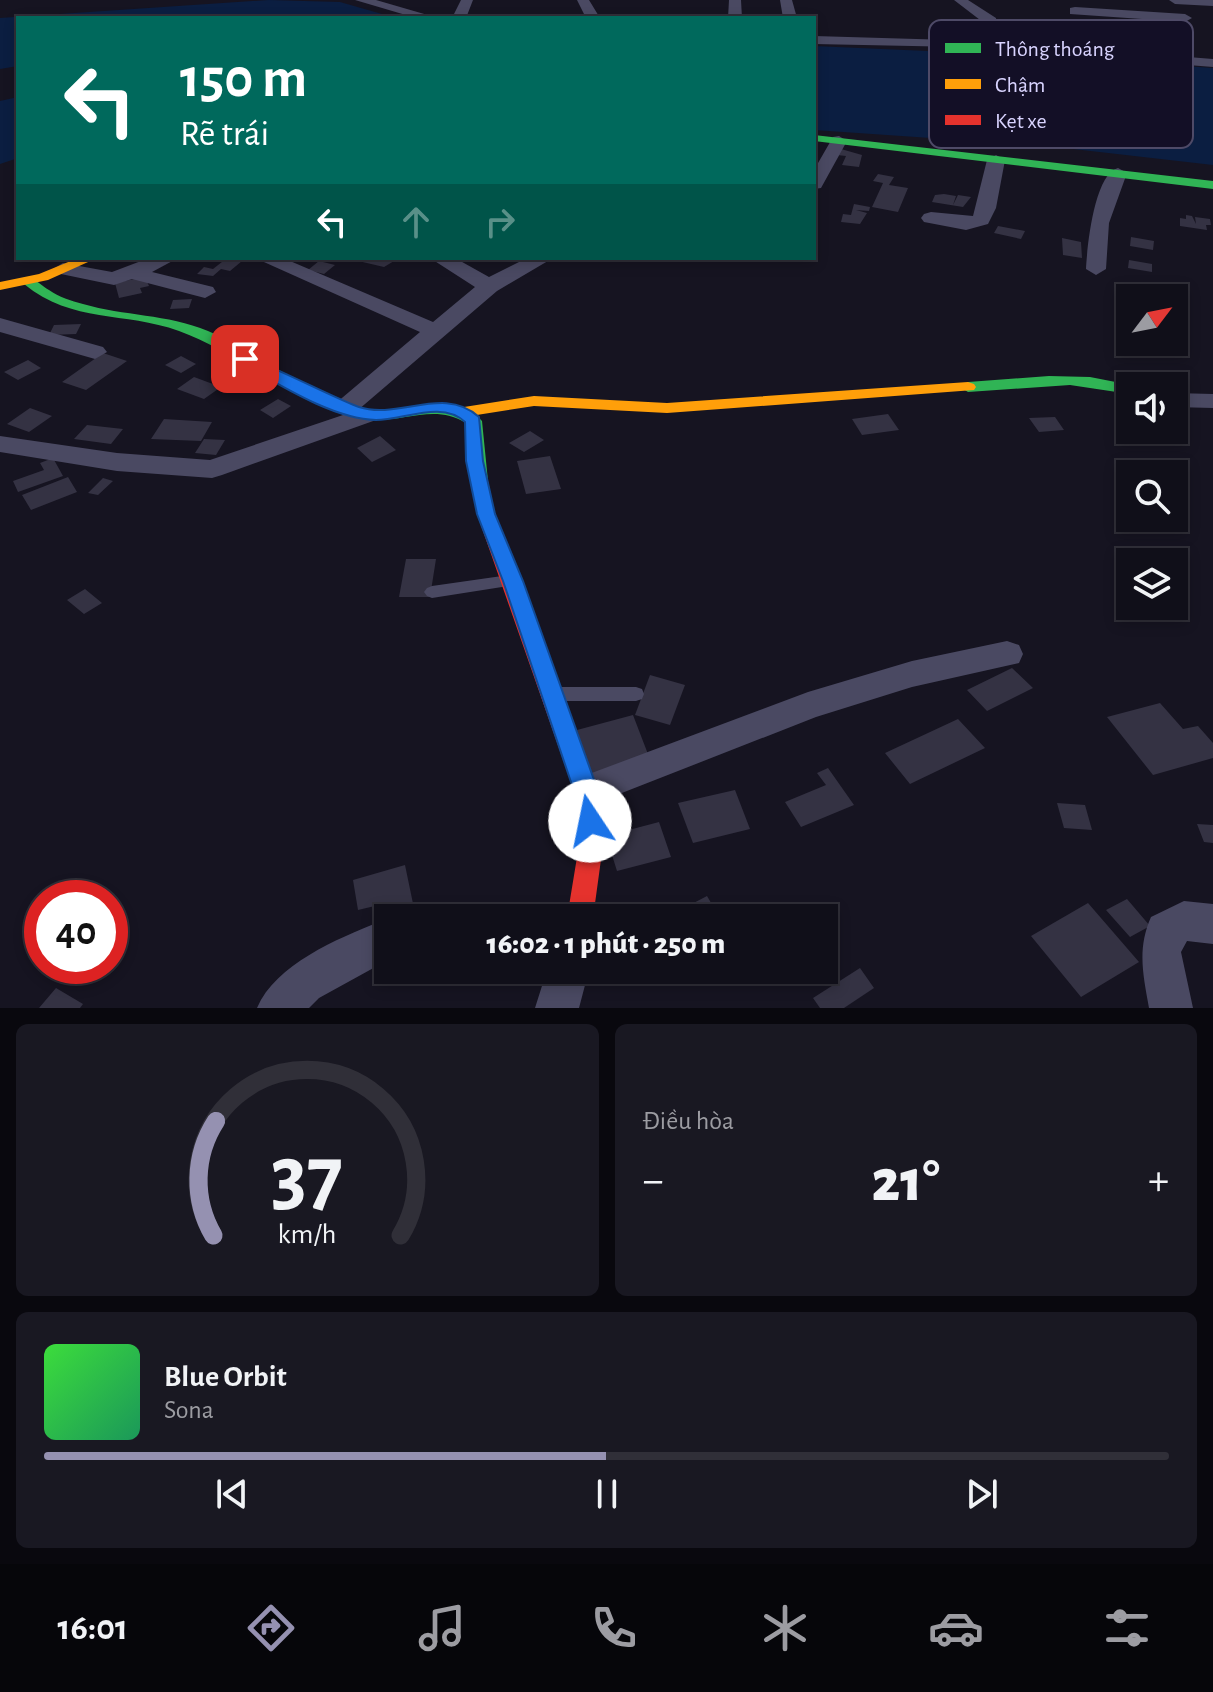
<!DOCTYPE html>
<html lang="vi">
<head>
<meta charset="utf-8">
<style>
  :root { --surface:#100f19; --page:#191822; --text:#f1f3f6; --muted:#9c9ca2; --line:#302f38; --accent:#9591b1 }
  body { margin:0; font-family:"Alegreya Sans",sans-serif; background:var(--page); color:var(--text); height:100vh; display:flex; flex-direction:column; font-size:30px; white-space:nowrap }
  * { box-sizing:border-box; margin:0 }
  p { font-size:26px; color:var(--muted) }
  .icon { flex:none; width:44px; height:44px; fill:none; stroke:currentColor; stroke-width:2; stroke-linecap:round; stroke-linejoin:round }
  .map { position:relative; height:1008px; overflow:hidden }
  .panel { display:flex; flex-direction:column; gap:16px; padding:16px; background:#09080e; flex:1 }
  .panel>* { flex:none }
  .guide { position:absolute; left:16px; top:16px; width:800px; height:244px; border-radius:0px; box-shadow:0 4px 12px #0003,0 0 0 2px var(--line); background:#00695c; color:#fff; overflow:hidden }
  .needle { width:52px; rotate:58deg }
  .tools { position:absolute; left:1116px; top:284px; display:grid; gap:16px }
  .tools a { display:grid; place-items:center; width:72px; height:72px; border-radius:0px; background:var(--surface); box-shadow:0 4px 12px #0003,0 0 0 2px var(--line); font-size:40px }
  .speed { position:absolute; left:24px; top:880px; display:flex; gap:16px; font-size:40px; font-weight:700; text-align:center }
  .speed>* { display:grid; place-content:center; width:104px; height:104px; border-radius:50%; background:var(--surface); box-shadow:0 4px 12px #0003,0 0 0 2px var(--line); line-height:1 }
  .speed .limit { border:12px solid #d22; background:#fff; color:#111 }
  .pin { position:absolute; display:grid; place-items:center; width:68px; height:68px; color:#fff; margin:-34px; border-radius:16px; box-shadow:0 4px 12px #0006 }
  .me { position:absolute; width:88px; margin:-44px; rotate:349deg; stroke-linejoin:round; filter:drop-shadow(0 0 6px #0008) }
  .turn { display:flex; align-items:center; gap:28px; height:168px; padding:0 32px; font-size:36px }
  .turn .icon { width:104px; height:104px; stroke-width:2.5 }
  .turn b { display:block; font-size:56px; line-height:68px }
  .lanes { display:flex; align-items:center; height:76px; padding:0 32px; background:#0003; justify-content:center; gap:40px; direction:ltr }
  .lanes .off { opacity:.35 }
  .big { font-size:60px; font-weight:800; line-height:1.1 }
  .panel .tile { flex:1; display:flex; flex-direction:column; justify-content:center; gap:12px; min-width:0; padding:0 28px; border-radius:12px; background:var(--page) }
  .panel .dial { align-items:center; gap:0 }
  .dial svg { height:208px; overflow:visible; fill:none; stroke:var(--line); stroke-width:7; stroke-linecap:round; text-anchor:middle }
  .dial text { fill:var(--text); stroke:none }
  .song { display:flex; align-items:center; gap:24px }
  .cover { width:96px; height:96px; border-radius:12px; background:linear-gradient(135deg,hsl(120 70% 55%),hsl(150 70% 35%)) }
  .played { height:8px; border-radius:4px; background:linear-gradient(90deg,var(--accent) 50%,var(--line) 50%) }
  .keys { display:flex; justify-content:space-around; direction:ltr }
  .heat { display:flex; justify-content:space-between; align-items:center; font-size:44px; direction:ltr }
  .panel .tiles { flex:1; display:grid; gap:16px; grid-template-columns:1fr 1fr }
  .tile:last-child { grid-column:span 2 }
  .trip { position:absolute; left:374px; top:904px; width:464px; height:80px; border-radius:0px; background:var(--surface); box-shadow:0 4px 12px #0003,0 0 0 2px var(--line); font-weight:800; line-height:80px; text-align:center }
  .tabs { display:flex; height:128px; justify-content:space-around; align-items:center; background:#06060a; color:var(--muted) }
  .tabs .icon { width:56px; height:56px }
  .tabs .selected { color:var(--accent) }
  .tabs b { font-size:36px; color:var(--text) }
  .map>svg:first-child { display:block }
</style>
</head>
<body>
<div class="map">
<svg width="1213" height="1008" viewBox="0 0 1213 1008">
  <rect width="100%" height="100%" fill="#161421"/>
  <!-- water -->
  <path fill="#0b1e41" d="M269 0 340 2 396 18H18V66L0 69V18Z
    M814 46 1042 56 1213 68V165L1047 146 814 130Z
    M18 97V158L0 164V101Z"/>
  <!-- building -->
  <path fill="#343243" d="M841 149 862 155 859 167 842 165 846 156 837 155Z
    M878 174 894 177 889 185 908 188 898 212 872 207 883 183 873 181Z
    M944 194 956 196 953 205 958 195 971 197 963 207 932 202 935 195Z
    M854 204 870 207 869 211 856 210 867 213 860 224 841 222 843 214 851 215Z
    M1186 215 1192 216 1196 224 1195 217 1210 219 1211 225H1206L1207 230 1180 226V218L1186 219Z
    M998 226 1025 231 1021 239 994 233Z
    M1131 237 1154 241 1153 250 1130 246Z
    M1062 238 1081 242 1082 258 1063 255Z
    M227 258 242 261 230 271 221 269 213 276 197 274 204 267 213 269Z
    M357 258H399L384 267 354 260Z
    M1129 260 1152 264V272L1128 268Z
    M319 261 335 265 324 274 308 270Z
    M139 278 146 279 149 286 140 288 142 293 119 298 115 283Z
    M192 299 189 308 170 309 173 300Z
    M81 324 76 334 49 335 54 325Z
    M103 353 127 361 86 390 62 382Z
    M181 356 196 364 181 373 165 365Z
    M28 360 41 368 18 380 4 372Z
    M194 377 221 387 204 399 177 389Z
    M278 399 291 406 273 418 260 410Z
    M30 408 52 416 29 432 7 424Z
    M888 414 899 430 862 435 852 419Z
    M1055 417 1064 430 1039 432 1029 418Z
    M164 419 212 422 201 441 151 439Z
    M87 425 123 429 111 444 74 439Z
    M530 431 544 440 524 452 509 443Z
    M380 436 396 450 372 462 357 448Z
    M204 439 225 440 216 455 195 453Z
    M550 456 561 489 526 494 517 461Z
    M53 458 63 476 18 492 13 481 44 470 40 463Z
    M68 477 77 492 31 510 22 495Z
    M103 478 113 481 98 495 88 493Z
    M406 559H436L430 597H399Z
    M85 589 102 603 84 614 67 600Z
    M1012 668 1033 688 987 711 967 690Z
    M650 675 685 685 670 725 635 715Z
    M1160 703 1183 729 1198 726 1213 743V758L1153 775 1107 717Z
    M633 715 651 762 593 778 577 730Z
    M958 719 985 748 910 784 885 753Z
    M828 768 854 805 801 827 785 802 826 785 817 773Z
    M735 790 750 829 693 843 678 803Z
    M1057 803 1085 805 1092 830 1064 828Z
    M659 822 671 857 617 871 606 836Z
    M1197 824 1213 825V843L1204 842Z
    M405 865 416 918H388L386 946 379 905 358 910 353 880Z
    M707 896 720 918H665Z
    M1127 899 1150 926 1130 937 1106 910Z
    M1088 903 1139 962 1081 997 1031 936Z
    M860 968 874 988 844 1008H820L813 998Z
    M56 988 83 1004 80 1008H39Z"/>
  <g fill="none" stroke-linecap="round" stroke-linejoin="round">
    <!-- lane -->
    <path fill="#4a4962" fill-rule="evenodd" d="M509 575 514 577 517 581 514 585 432 598 427 596 424 592 427 588 432 586Z
      M554 687H636L642 689 644 694 642 699 636 701H554L548 699 546 694 548 689Z"/>
    <!-- street -->
    <path fill="#4a4962" fill-rule="evenodd" d="M355 0H376L438 18H416Z
      M461 0H473L466 18H452Z
      M577 0H589L600 18H586Z
      M729 0H741L742 18H728Z
      M780 0H792L797 18H783Z
      M954 0H968L996 18 999 42 1213 59V67L961 47 814 44V36L985 41 984 23Z
      M1169 0H1213V6L1175 4Z
      M1075 7 1185 14 1192 18 1185 22 1070 14V8Z
      M1085 29 1173 36 1180 40 1173 44 1080 36 1078 33Z
      M839 136 847 141 821 188 814 189V170L833 137Z
      M996 155 1005 160 996 208 988 224 966 230 924 222 921 218 924 214 931 212 973 216 987 160Z
      M1118 168 1127 173 1109 223 1106 269 1096 275 1086 269C1087 248 1094 174 1118 168Z
      M149 258H178L152 272 213 287 216 292 205 298 132 279 114 285 56 273 53 269 63 263 112 272Z
      M255 258H283L433 322 475 287 430 258H455L489 277 527 258H553L497 291 358 410H376L380 415 376 420 222 475 212 478 117 471 0 452V436L117 453 210 460 343 415 332 408 336 403 420 332Z
      M0 318 103 347 107 352 95 359 0 332Z
      M1174 393 1213 394V408L1174 407Z
      M1007 641 1019 645 1023 654 1019 663 912 687 816 717 586 807 573 802 568 791 573 780 808 692 912 661Z
      M1184 901 1213 904V944L1187 941 1181 952 1193 1008H1149C1143 974 1137 949 1151 917Z
      M379 922 388 925V960L319 998 309 1008H257C276 964 337 939 379 922Z
      M547 970H589L579 1008H535Z"/>
    <!-- fast -->
    <path fill="#30b455" fill-rule="evenodd" d="M814 135 1213 181V189L814 141Z
      M29 277C37 280 42 286 49 290 59 297 71 301 83 304 124 316 167 314 208 331 260 353 304 393 360 408 399 419 450 384 482 421L488 481 479 487 470 481 466 423C432 401 396 427 360 418 293 403 242 354 179 331 124 311 73 324 24 284L22 281Z
      M1049 376 1090 377 1136 386H1130V394L1070 385 968 392 960 387 968 382Z"/>
    <!-- slow -->
    <path fill="#ff9f0a" fill-rule="evenodd" d="M78 258H97L48 280 0 290V282L39 274Z
      M968 382 974 384 976 387 974 390 667 413 534 406 464 417 456 412 464 407 534 396 667 403Z"/>
    <!-- jam -->
    <path fill="#e5322d" fill-rule="evenodd" d="M479 475 488 481 495 514 598 791 603 845 593 918H567L579 845 574 791 477 514 470 481Z"/>
  </g>
  <!-- route -->
  <path fill="#1a73e8" stroke="#114b97" stroke-width="2" d="M239 356C250 354 337 400 359 407 399 420 444 385 479 417L483 461 495 514 523 581 598 791 603 821 599 829 590 832 582 829 574 791 503 581 477 514 466 461 465 422C442 400 404 420 376 420 332 419 277 383 239 362Z"/>
  <!-- legend -->
  <rect x="929" y="20" width="264" height="128" rx="12" fill="#130f26" stroke="#4e4a67" stroke-width="2"/>
  <rect x="945" y="43" width="36" height="10" fill="#30b455"/>
  <rect x="945" y="79" width="36" height="10" fill="#ff9f0a"/>
  <rect x="945" y="115" width="36" height="10" fill="#e5322d"/>
  <g font-size="22" fill="#d9d4ff">
    <text x="995" y="56">Thông thoáng</text>
    <text x="995" y="92">Chậm</text>
    <text x="995" y="128">Kẹt xe</text>
  </g>
</svg>
<div class="tools">
<a><svg class="needle" viewBox="-14 -14 28 28"><path d="M0-13l5 13h-10z" fill="#e53935"/><path d="M0 13l5-13h-10z" fill="#9c9ca2"/></svg></a>
<a><svg class="icon" aria-label="sound" viewBox="0 0 24 24"><path d="M4 9h4l5-4v14l-5-4H4zM17 9q2 3 0 6"/></svg></a>
<a><svg class="icon" aria-label="search" viewBox="0 0 24 24"><circle cx="10" cy="10" r="6"/><path d="M15 15l6 6"/></svg></a>
<a><svg class="icon" aria-label="layers" viewBox="0 0 24 24"><path d="M12 4l9 5-9 5-9-5zM3 14l9 5 9-5"/></svg></a>
</div>
<div class="speed"><div class="limit">40</div></div>
<div class="pin" style="left:245px;top:359px;background:#d93025"><svg class="icon" aria-label="arrive" viewBox="0 0 24 24"><path d="M6 21V4h12l-3 4 3 4H6"/></svg></div>
<svg class="me" style="left:590px;top:821px" viewBox="-20 -20 40 40"><circle r="19" fill="#fff"/><path d="M0-13L10 11 0 6-10 11z" fill="#1a73e8"/></svg>
<div class="trip">16:02 · 1 phút · 250 m</div>
<div class="guide">
<div class="turn"><svg class="icon" aria-label="left" viewBox="0 0 24 24"><path d="M17 20v-9H6M10 6l-5 5 5 5"/></svg><div><b>150 m</b>Rẽ trái</div></div>
<div class="lanes"><svg class="icon" aria-label="left" viewBox="0 0 24 24"><path d="M17 20v-9H6M10 6l-5 5 5 5"/></svg><svg class="icon off" aria-label="ahead" viewBox="0 0 24 24"><path d="M12 20V5M6 11l6-6 6 6"/></svg><svg class="icon off" aria-label="right" viewBox="0 0 24 24"><path d="M7 20v-9h11M14 6l5 5-5 5"/></svg></div>
</div>
</div>
<section class="panel">
<div class="tiles">
<div class="tile dial"><svg viewBox="0 0 100 80">
<path d="M14 69A42 42 0 1 1 86 69"/>
<path d="M14 69A42 42 0 0 1 15 25" stroke="#9591b1"/>
<text x="50" y="56" font-size="32" font-weight="700">37</text>
<text x="50" y="72" font-size="11">km/h</text>
</svg></div>
<div class="tile"><p>Điều hòa</p>
<div class="heat"><a>−</a><b class="big">21°</b><a>+</a></div>
</div>
<div class="tile">
<div class="song"><i class="cover"></i><div><b>Blue Orbit</b><p>Sona</p></div></div>
<div class="played"></div>
<div class="keys"><svg class="icon" aria-label="previous" viewBox="0 0 24 24"><path d="M18 5L8 12l10 7zM5 5v14"/></svg><svg class="icon" aria-label="pause" viewBox="0 0 24 24"><path d="M8 5v14M16 5v14"/></svg><svg class="icon" aria-label="next" viewBox="0 0 24 24"><path d="M6 5l10 7-10 7zM19 5v14"/></svg></div>
</div>
</div>
</section>
<nav class="tabs">
<b>16:01</b>
<svg class="icon selected" aria-label="directions" viewBox="0 0 24 24"><path d="M12 3l9 9-9 9-9-9zM9 14v-3h6M13 9l2 2-2 2"/></svg>
<svg class="icon" aria-label="music" viewBox="0 0 24 24"><path d="M9 18V5l10-2v13"/><circle cx="6" cy="18" r="3"/><circle cx="16" cy="16" r="3"/></svg>
<svg class="icon" aria-label="phone" viewBox="0 0 24 24"><path d="M5 4h4l2 5-3 2q2 4 5 5l2-3 5 2v4C11 20 4 13 5 4z"/></svg>
<svg class="icon" aria-label="climate" viewBox="0 0 24 24"><path d="M12 3v18M4 7l16 10M4 17L20 7"/></svg>
<svg class="icon" aria-label="car" viewBox="0 0 24 24"><path d="M5 17H2v-5l4-1 3-4h7l3 4 3 1v5h-3M9 17h6M6 11h13"/><circle cx="7" cy="17" r="2"/><circle cx="17" cy="17" r="2"/></svg>
<svg class="icon" aria-label="filters" viewBox="0 0 24 24"><path d="M4 7h16M4 17h16"/><circle cx="9" cy="7" r="2"/><circle cx="15" cy="17" r="2"/></svg>
</nav>
</body>
</html>
